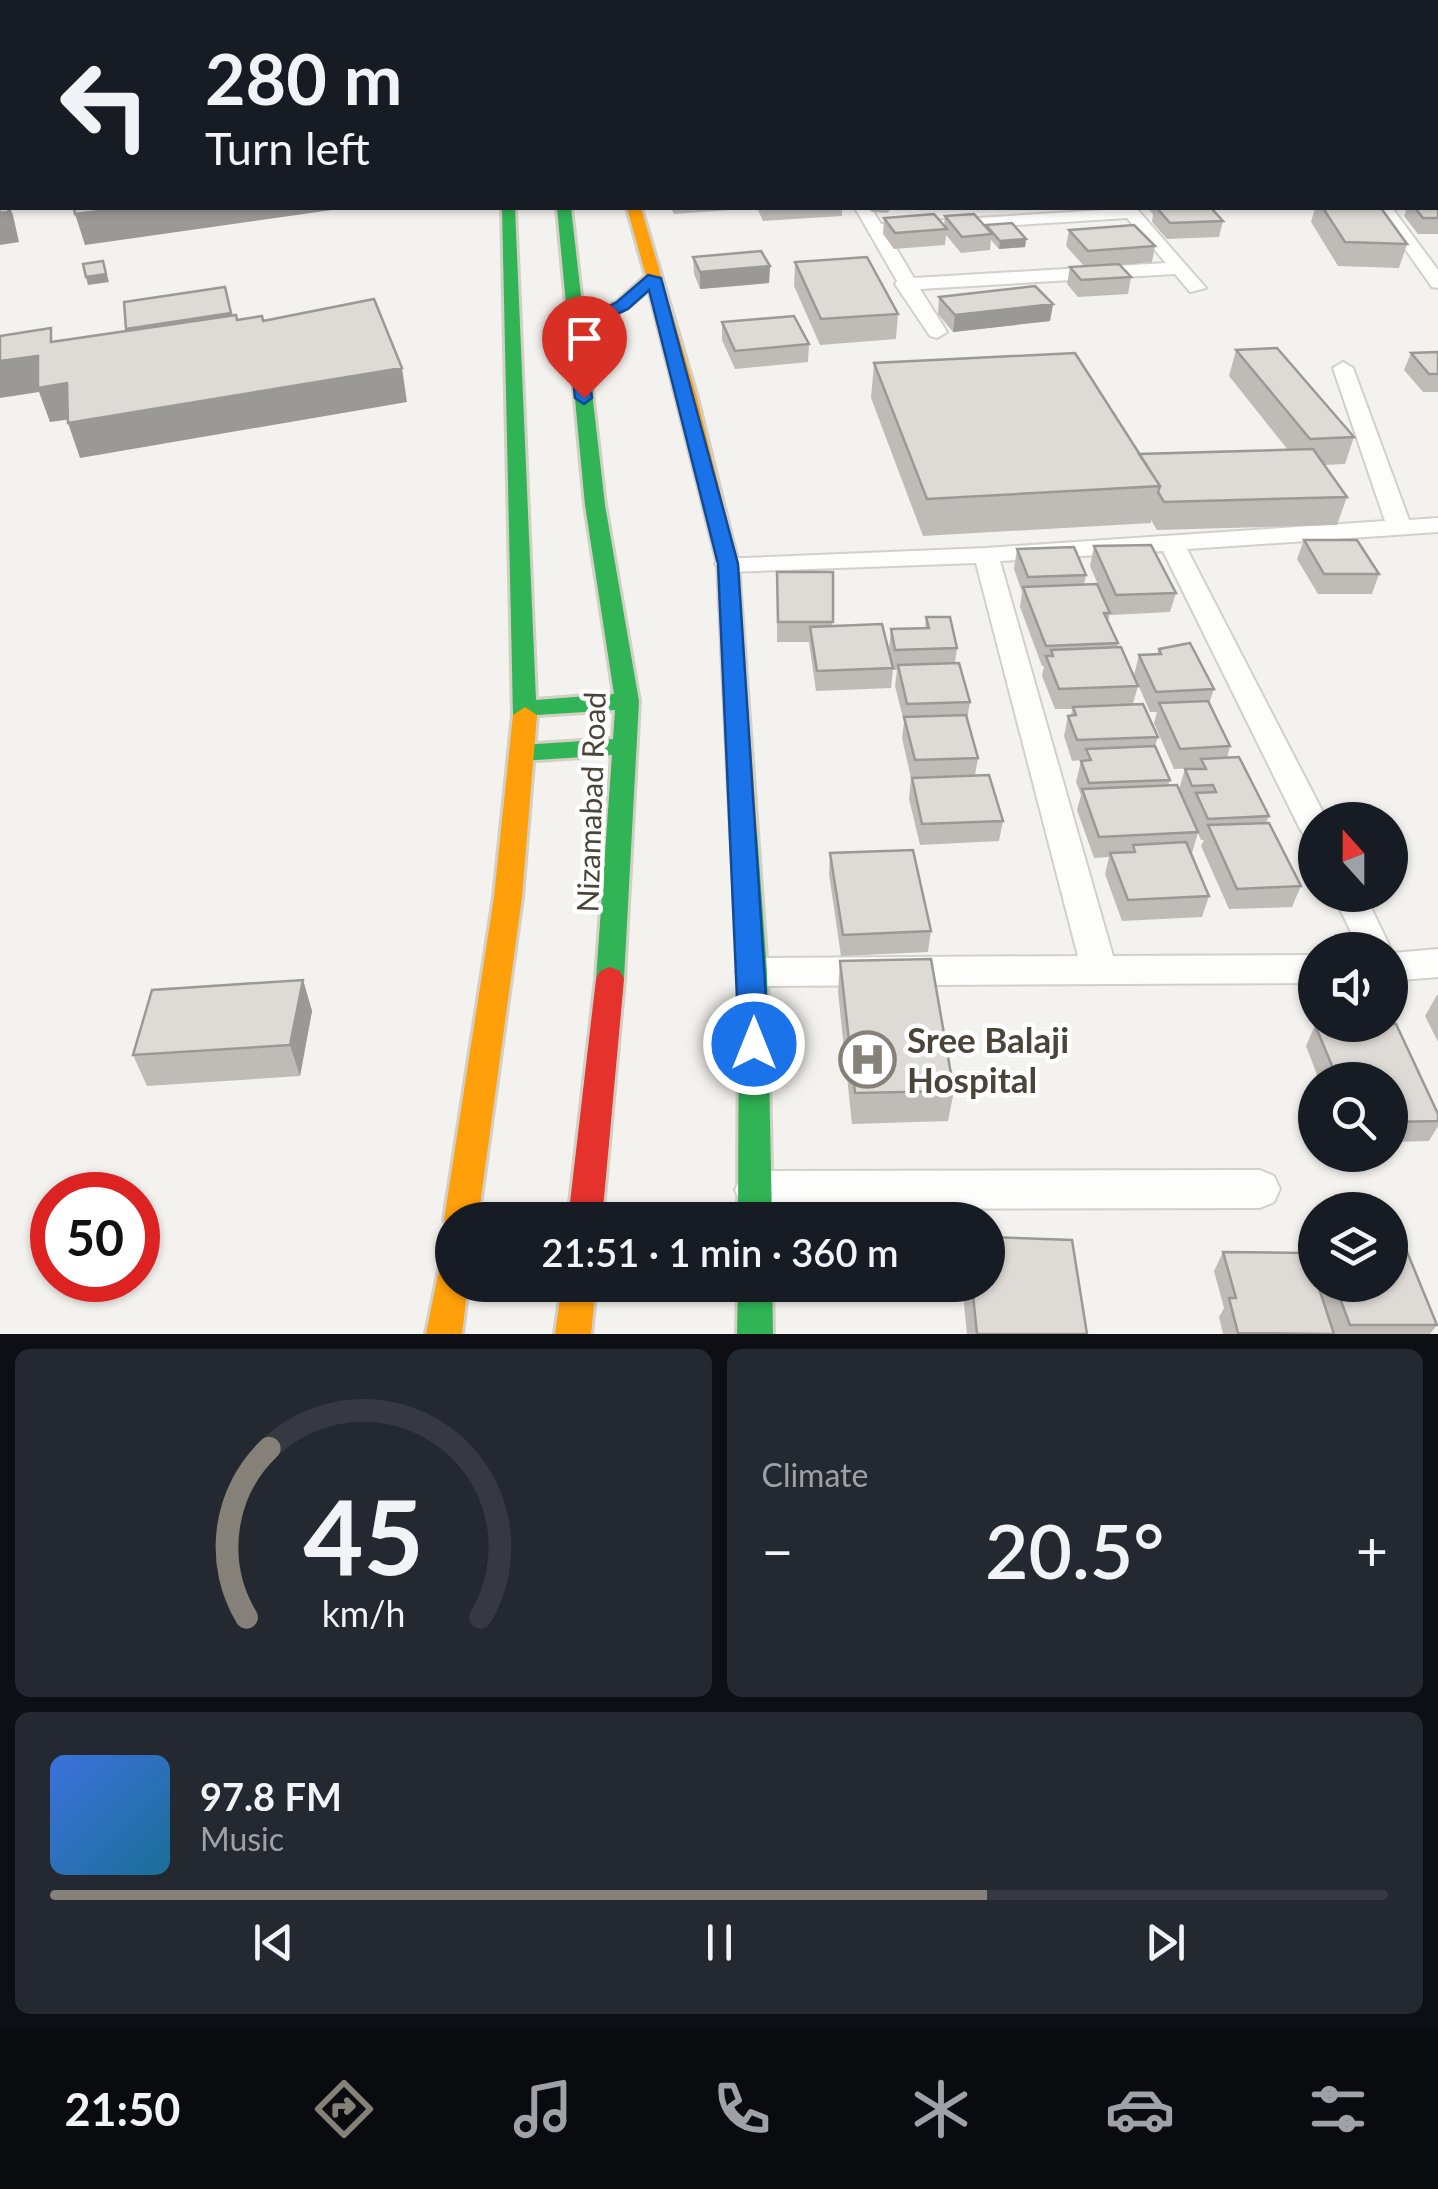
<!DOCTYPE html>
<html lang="en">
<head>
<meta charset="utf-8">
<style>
  :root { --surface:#171b24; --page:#242831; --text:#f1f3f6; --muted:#9ea1a6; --line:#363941; --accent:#868178 }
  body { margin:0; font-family:Lato,sans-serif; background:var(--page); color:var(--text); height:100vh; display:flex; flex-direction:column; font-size:38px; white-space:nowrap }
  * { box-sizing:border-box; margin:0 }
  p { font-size:32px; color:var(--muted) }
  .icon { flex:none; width:55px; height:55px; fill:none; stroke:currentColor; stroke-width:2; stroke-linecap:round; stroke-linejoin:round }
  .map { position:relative; height:1334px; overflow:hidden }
  .side { display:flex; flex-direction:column; gap:15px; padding:15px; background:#0d0f14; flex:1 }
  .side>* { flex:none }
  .hud { position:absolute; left:0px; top:0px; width:1440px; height:210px; box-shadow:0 2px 8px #0004; background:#171b24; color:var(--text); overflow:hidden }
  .needle { width:65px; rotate:339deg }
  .buttons { position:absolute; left:1298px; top:802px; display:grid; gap:20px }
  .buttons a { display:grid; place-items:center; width:110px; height:110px; border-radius:50%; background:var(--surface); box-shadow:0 2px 8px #0004; font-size:50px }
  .speed { position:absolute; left:30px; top:1172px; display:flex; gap:20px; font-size:50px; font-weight:700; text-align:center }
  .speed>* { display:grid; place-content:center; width:130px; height:130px; border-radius:50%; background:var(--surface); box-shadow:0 2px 8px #0004; line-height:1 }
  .speed .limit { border:15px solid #d22; background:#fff; color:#111 }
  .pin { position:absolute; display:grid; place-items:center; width:85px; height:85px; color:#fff; margin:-102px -42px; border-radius:50% 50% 50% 0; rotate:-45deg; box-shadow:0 0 10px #0007 }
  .pin .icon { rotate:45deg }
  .me { position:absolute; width:110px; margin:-55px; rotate:0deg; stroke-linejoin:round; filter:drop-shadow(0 0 8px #0008) }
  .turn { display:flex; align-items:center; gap:35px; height:210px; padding:0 40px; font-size:45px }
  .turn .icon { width:130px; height:130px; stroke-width:2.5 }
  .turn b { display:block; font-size:70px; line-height:85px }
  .big { font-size:75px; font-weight:600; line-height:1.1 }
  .side .tile { flex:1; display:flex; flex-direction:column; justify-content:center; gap:15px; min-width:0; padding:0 35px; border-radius:15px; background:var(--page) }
  .side .dial { align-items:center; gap:0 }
  .dial svg { height:260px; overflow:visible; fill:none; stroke:var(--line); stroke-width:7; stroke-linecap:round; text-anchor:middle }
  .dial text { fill:var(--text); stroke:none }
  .song { display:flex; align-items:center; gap:30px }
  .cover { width:120px; height:120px; border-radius:15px; background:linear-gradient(135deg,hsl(220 70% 55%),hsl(200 70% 35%)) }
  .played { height:10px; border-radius:5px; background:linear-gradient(90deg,var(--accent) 70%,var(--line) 70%) }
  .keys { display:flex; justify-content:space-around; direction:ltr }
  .heat { display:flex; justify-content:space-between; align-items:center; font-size:55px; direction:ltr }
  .side .tiles { flex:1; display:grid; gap:15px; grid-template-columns:1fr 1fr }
  .tile:last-child { grid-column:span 2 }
  .trip { position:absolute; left:435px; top:1202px; width:570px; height:100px; border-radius:50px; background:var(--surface); box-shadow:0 2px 8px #0004; font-weight:600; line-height:100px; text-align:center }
  .tab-bar { display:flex; height:160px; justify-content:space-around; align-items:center; background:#090b0e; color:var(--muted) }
  .tab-bar .icon { width:70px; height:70px }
  .tab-bar .selected { color:var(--accent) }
  .tab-bar b { font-size:45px; color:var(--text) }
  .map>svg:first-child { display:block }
</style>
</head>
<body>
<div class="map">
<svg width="1438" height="1334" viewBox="0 0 1438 1334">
  <rect width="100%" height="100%" fill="#f4f2ee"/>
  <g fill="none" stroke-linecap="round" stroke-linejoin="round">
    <defs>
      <path id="street" d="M855 208H871L881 224 1136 208 1206 288 1190 292 1175 274 920 289 947 332 937 338 930 336 895 284 897 281ZM1127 218 1166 263 914 278 887 233Z
        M1376 208H1392L1438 270V288L1432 287Z
        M1343 362 1353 368 1409 520 1438 518V532L1187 549 1327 820H1315V838L1304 835 1299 827 1163 551 1000 561 1113 956 1315 955V983L753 986 741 982 736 972 741 962 753 958 1078 956 976 563 728 572 715 564 719 559 986 548 1385 521 1333 368Z
        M1333 895H1365L1393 953 1438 949V977L1390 981V950H1360Z
        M1260 1170 1274 1176 1280 1189 1274 1202 1260 1208 755 1209 741 1203 735 1190 741 1177 755 1171Z"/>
      <path id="fast" d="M502 208H515L536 700 614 694 585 505 557 208H571L605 505 639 701 624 979 620 987 610 991 600 987 596 979 612 755 522 761 513 759 510 753 513 747 522 745 613 739 615 710 537 715 525 723 513 715Z
        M744 823 753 825 757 832 767 972 772 1220H738L739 972 731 832 735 825Z
        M738 1285H772L773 1334H737Z"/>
      <path id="slow" d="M613 0H623V2H614Z
        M627 208H641L696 394 738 564 757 832 753 839H735L731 832 718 564 649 289C634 303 587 339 568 327L617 302 646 276Z
        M525 707 537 715 522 897 478 1220H452V1233L444 1220 494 897 513 715Z
        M452 1260V1285H468L462 1334H426L440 1265Z
        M562 1285H596L591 1334H555Z"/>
      <path id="jam" d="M610 967 620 971 624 979 602 1220H568L596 979 600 971Z"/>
    </defs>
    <!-- street casing -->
    <use href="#street" stroke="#d2d0cb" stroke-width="4"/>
    <!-- fast casing -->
    <use href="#fast" stroke="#d3cfc5" stroke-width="6"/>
    <!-- slow casing -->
    <use href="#slow" stroke="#d3cfc5" stroke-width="6"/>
    <!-- jam casing -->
    <use href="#jam" stroke="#d3cfc5" stroke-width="6"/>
    <!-- street -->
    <use href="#street" fill="#fdfdfc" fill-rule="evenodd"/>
    <!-- fast -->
    <use href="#fast" fill="#30b455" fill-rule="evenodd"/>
    <!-- slow -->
    <use href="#slow" fill="#ff9f0a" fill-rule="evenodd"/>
    <!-- jam -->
    <use href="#jam" fill="#e5322d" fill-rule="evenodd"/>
  </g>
  <!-- wall -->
  <path fill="#bfbcb8" d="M1077 0H1137L1141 2H1077Z
    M1438 201V234H1418L1404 216 1407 208H1438Z
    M671 208H745V209L674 214Z
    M757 208H842V216L763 221Z
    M867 208H892L887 213 872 212Z
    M1147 208H1214L1213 210 1223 221 1219 237 1167 239 1152 222 1153 214Z
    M1315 208H1381L1407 244 1399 268 1338 266 1311 222Z
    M945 216 985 227 986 225 1026 239 1025 247 999 249 991 240 990 250 961 253 946 235 945 245 894 249 883 234 884 218 944 226Z
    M1069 230 1155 246 1152 262 1120 265 1131 277 1128 294 1078 297 1067 284 1070 267 1084 266 1066 246Z
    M693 257 770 266 769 283 700 289 694 274Z
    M795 262 898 314 896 339 820 345 794 286Z
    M939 297 1053 304 1050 321 953 332 938 314Z
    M722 322 809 344 808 362 735 369 722 340Z
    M1236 350 1354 437 1345 464 1324 465 1347 497 1337 525 1157 530 1151 520V523L923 536 871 398 874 363 1139 454 1288 450 1229 376Z
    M1438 352V392H1423L1404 370 1411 353Z
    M1304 540 1379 574 1372 594H1318L1297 559Z
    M1094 546 1176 593 1170 612 1111 615 1090 566Z
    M1017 549 1086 575 1084 585 1110 613 1108 621 1118 643 1117 647 1138 686 1133 704 1158 737 1155 746 1170 780 1168 785 1179 789 1185 769 1198 768 1174 769 1154 723 1157 712H1150L1134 675 1139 655 1157 654 1159 649 1214 689 1209 704 1230 746 1227 758 1269 816 1266 823 1301 886 1292 907 1229 909 1201 846 1204 840H1201L1198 833 1192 853 1209 896 1202 917 1122 921 1105 874 1109 857 1094 858 1077 810 1081 795 1076 782 1081 761 1083 760 1072 761 1064 736 1068 716H1071L1072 709H1055L1042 676 1044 666H1042L1020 607 1022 592 1014 569Z
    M777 572H833L832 626 889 650 891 629 925 628 926 617 957 648 955 663 970 702 967 720 978 758 975 775 1003 821 999 841 920 845 909 799 911 778 902 738 904 722 895 686 897 670H893L891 688 816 691 809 642H777Z
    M830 853 931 931 928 952 841 956 829 874Z
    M840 961 954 1091 948 1121 852 1124 838 992Z
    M303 980 312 1011 300 1076 147 1086 133 1055Z
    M1437 995H1438V1042L1425 1016Z
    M1315 1025 1438 1114V1126L1429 1141 1390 1142V1080H1319L1306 1046Z
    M1315 1230V1285H1390L1437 1325 1430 1334H1223L1219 1317 1224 1308 1214 1271 1223 1252 1306 1253 1304 1249Z
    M962 1285H988L1087 1334H967Z"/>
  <!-- shaded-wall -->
  <path fill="#9b9996" d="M8 208H10L13 215 19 242 0 245V213Z
    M123 208H346L85 245 75 214Z
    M1026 239 1025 247 999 249 1000 241Z
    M103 261 109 282 88 285 86 277Z
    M770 266 769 283 700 289V272Z
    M225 287 237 339 134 355 126 329Z
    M1053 304 1050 321 953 332 955 315Z
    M38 356 67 383 79 418 50 422 39 392 0 398V361Z
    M402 368 407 402 80 458 68 423Z
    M303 980 312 1011 300 1076 290 1045Z"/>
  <!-- building -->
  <path fill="#dedbd6" stroke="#9b9996" stroke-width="2.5" d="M351 0H367L365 2H349Z
    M955 0H985L986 1 958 2Z
    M1102 0H1137L1141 2H1106Z
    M2 185V208H8L9 212 0 213V186Z
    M1438 201V218H1423L1415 208H1438Z
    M74 208H123L75 214Z
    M1157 208H1211L1223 221 1170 223Z
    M1323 208H1381L1407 244 1345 242Z
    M934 214 947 229 895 233 884 218Z
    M974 214 992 234 962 237 945 216Z
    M1012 223 1026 239 1000 241 986 225Z
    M1134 225 1155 246 1088 251 1069 230Z
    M761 251 770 266 700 272 693 257Z
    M867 257 898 314 821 319 795 262Z
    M103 261 106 274 86 277 83 264Z
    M1119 264 1131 277 1081 280 1070 267Z
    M1035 286 1053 304 955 315 939 297Z
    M225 287 231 313 126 329 124 302Z
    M374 299 402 368 68 423 67 383 38 388V356L0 361V336L51 328V342L236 315 237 320 262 316 263 321Z
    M794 316 809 344 735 351 722 322Z
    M1277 348 1354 437 1310 439 1236 350Z
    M1438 352V374H1429L1411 353Z
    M1075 353 1160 486 927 499 874 363Z
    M1313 449 1347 497 1164 502 1158 492 1160 486 1139 454Z
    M1304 540H1357L1379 574H1324Z
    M1151 545 1176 593 1116 595 1094 546Z
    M1074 547 1086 575 1028 577 1017 549Z
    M777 572H833V622H778Z
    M1097 584 1110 613H1104L1118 643 1046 646 1023 587Z
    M926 617H950L957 648 895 650 891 629 929 628Z
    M882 624 893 668 817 671 810 627Z
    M1190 643 1214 689 1156 692 1139 655 1161 654 1159 649Z
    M1121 647 1138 686 1059 689 1046 656H1053L1051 650Z
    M959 663 970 702 907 704 898 665Z
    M1208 701 1230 746 1180 749 1159 703Z
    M1143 704 1158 737 1077 740 1068 716 1076 715 1073 707Z
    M966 715 978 758 915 760 904 717Z
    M1155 746 1170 780 1089 783 1081 761 1091 760 1086 749Z
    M1239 757 1269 816 1208 819 1196 793 1216 792 1213 785 1192 786 1185 769H1206L1201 759Z
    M989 775 1003 821 922 824 912 778Z
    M1177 785 1198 832 1099 837 1082 789Z
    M1269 823 1301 886 1237 889 1208 825Z
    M1186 842 1209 896 1128 900 1110 853 1135 852 1133 845Z
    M913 850 931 931 843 935 830 853Z
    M931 959 954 1091 855 1093 840 961Z
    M303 980 290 1045 133 1055 152 990Z
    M1390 1024H1396L1438 1114V1121L1390 1122V1080H1338L1315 1025Z
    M1390 1215H1392L1437 1325H1350L1335 1285H1390Z
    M988 1237 1072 1240 1087 1334H977L972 1285H988Z
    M1223 1252 1308 1253 1315 1275V1285H1318L1334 1334 1238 1333 1229 1298H1236Z"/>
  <!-- route -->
  <path fill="#1a73e8" stroke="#114b97" stroke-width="2.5" d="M648 275 661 278 738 564 769 1044 764 1054 754 1057 743 1054 739 1044 718 564 649 290 628 309 584 329 592 398 584 404 575 398 568 327 617 302Z"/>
  <!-- icons -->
  <defs>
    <symbol id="hospital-ring" viewBox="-11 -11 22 22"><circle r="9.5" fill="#fff" stroke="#868178" stroke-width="1.5"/><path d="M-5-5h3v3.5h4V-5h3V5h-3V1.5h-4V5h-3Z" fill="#868178"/></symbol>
  </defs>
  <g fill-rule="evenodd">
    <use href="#hospital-ring" x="836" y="1028" width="63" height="63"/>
  </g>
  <g text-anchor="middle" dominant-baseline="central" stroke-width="9" stroke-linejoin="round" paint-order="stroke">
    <!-- street labels -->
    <g font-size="30" fill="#4b4439" stroke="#fff">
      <text transform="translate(590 802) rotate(-88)">Nizamabad Road</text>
    </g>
    <!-- near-poi labels -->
    <g font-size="35" font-weight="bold" fill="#4b4439" stroke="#fff" text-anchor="start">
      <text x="907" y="1039">Sree Balaji<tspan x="907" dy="40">Hospital</tspan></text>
    </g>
  </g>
</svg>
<div class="buttons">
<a><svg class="needle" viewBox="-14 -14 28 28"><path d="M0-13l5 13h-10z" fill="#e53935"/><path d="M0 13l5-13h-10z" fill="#9ea1a6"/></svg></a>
<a><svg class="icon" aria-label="sound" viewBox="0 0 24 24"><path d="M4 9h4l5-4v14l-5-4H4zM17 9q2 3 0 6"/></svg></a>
<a><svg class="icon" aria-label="search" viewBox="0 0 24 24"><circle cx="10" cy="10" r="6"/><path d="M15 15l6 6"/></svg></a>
<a><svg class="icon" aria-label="layers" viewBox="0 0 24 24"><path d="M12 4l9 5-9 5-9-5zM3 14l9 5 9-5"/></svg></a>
</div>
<div class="speed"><div class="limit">50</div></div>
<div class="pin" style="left:584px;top:398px;background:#d93025"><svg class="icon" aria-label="arrive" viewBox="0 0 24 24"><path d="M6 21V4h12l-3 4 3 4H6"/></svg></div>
<svg class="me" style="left:754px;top:1044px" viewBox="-20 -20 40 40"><circle r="17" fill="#1a73e8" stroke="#fff" stroke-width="3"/><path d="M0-11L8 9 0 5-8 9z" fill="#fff"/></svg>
<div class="trip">21:51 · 1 min · 360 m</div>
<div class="hud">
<div class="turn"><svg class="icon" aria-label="left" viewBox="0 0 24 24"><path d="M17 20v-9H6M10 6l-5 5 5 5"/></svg><div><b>280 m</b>Turn left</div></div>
</div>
</div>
<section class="side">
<div class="tiles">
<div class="tile dial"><svg viewBox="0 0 100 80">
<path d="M14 69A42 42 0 1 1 86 69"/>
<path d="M14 69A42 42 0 0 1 21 17" stroke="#868178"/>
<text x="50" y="56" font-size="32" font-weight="700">45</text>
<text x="50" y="72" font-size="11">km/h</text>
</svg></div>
<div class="tile"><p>Climate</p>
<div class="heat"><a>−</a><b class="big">20.5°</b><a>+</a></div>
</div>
<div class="tile">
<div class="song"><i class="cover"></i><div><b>97.8 FM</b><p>Music</p></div></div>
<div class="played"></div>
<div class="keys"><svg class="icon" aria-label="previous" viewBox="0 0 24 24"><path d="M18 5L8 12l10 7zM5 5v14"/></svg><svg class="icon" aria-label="pause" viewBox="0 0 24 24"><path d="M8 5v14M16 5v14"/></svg><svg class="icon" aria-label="next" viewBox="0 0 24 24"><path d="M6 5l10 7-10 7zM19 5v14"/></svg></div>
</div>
</div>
</section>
<nav class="tab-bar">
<b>21:50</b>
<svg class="icon selected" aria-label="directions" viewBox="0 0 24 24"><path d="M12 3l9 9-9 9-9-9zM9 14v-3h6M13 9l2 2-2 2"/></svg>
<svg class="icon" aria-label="music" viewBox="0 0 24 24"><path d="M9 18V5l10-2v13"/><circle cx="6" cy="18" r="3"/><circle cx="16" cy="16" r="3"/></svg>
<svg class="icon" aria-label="phone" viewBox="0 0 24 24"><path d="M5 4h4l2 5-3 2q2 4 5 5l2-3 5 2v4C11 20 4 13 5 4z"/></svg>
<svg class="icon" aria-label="climate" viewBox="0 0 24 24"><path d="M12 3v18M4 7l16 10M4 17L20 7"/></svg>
<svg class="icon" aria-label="car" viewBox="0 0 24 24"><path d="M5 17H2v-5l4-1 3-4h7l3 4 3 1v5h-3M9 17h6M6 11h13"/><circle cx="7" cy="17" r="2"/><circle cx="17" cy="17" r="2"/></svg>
<svg class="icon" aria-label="filters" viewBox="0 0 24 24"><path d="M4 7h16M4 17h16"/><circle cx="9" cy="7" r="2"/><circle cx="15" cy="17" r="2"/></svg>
</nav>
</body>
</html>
